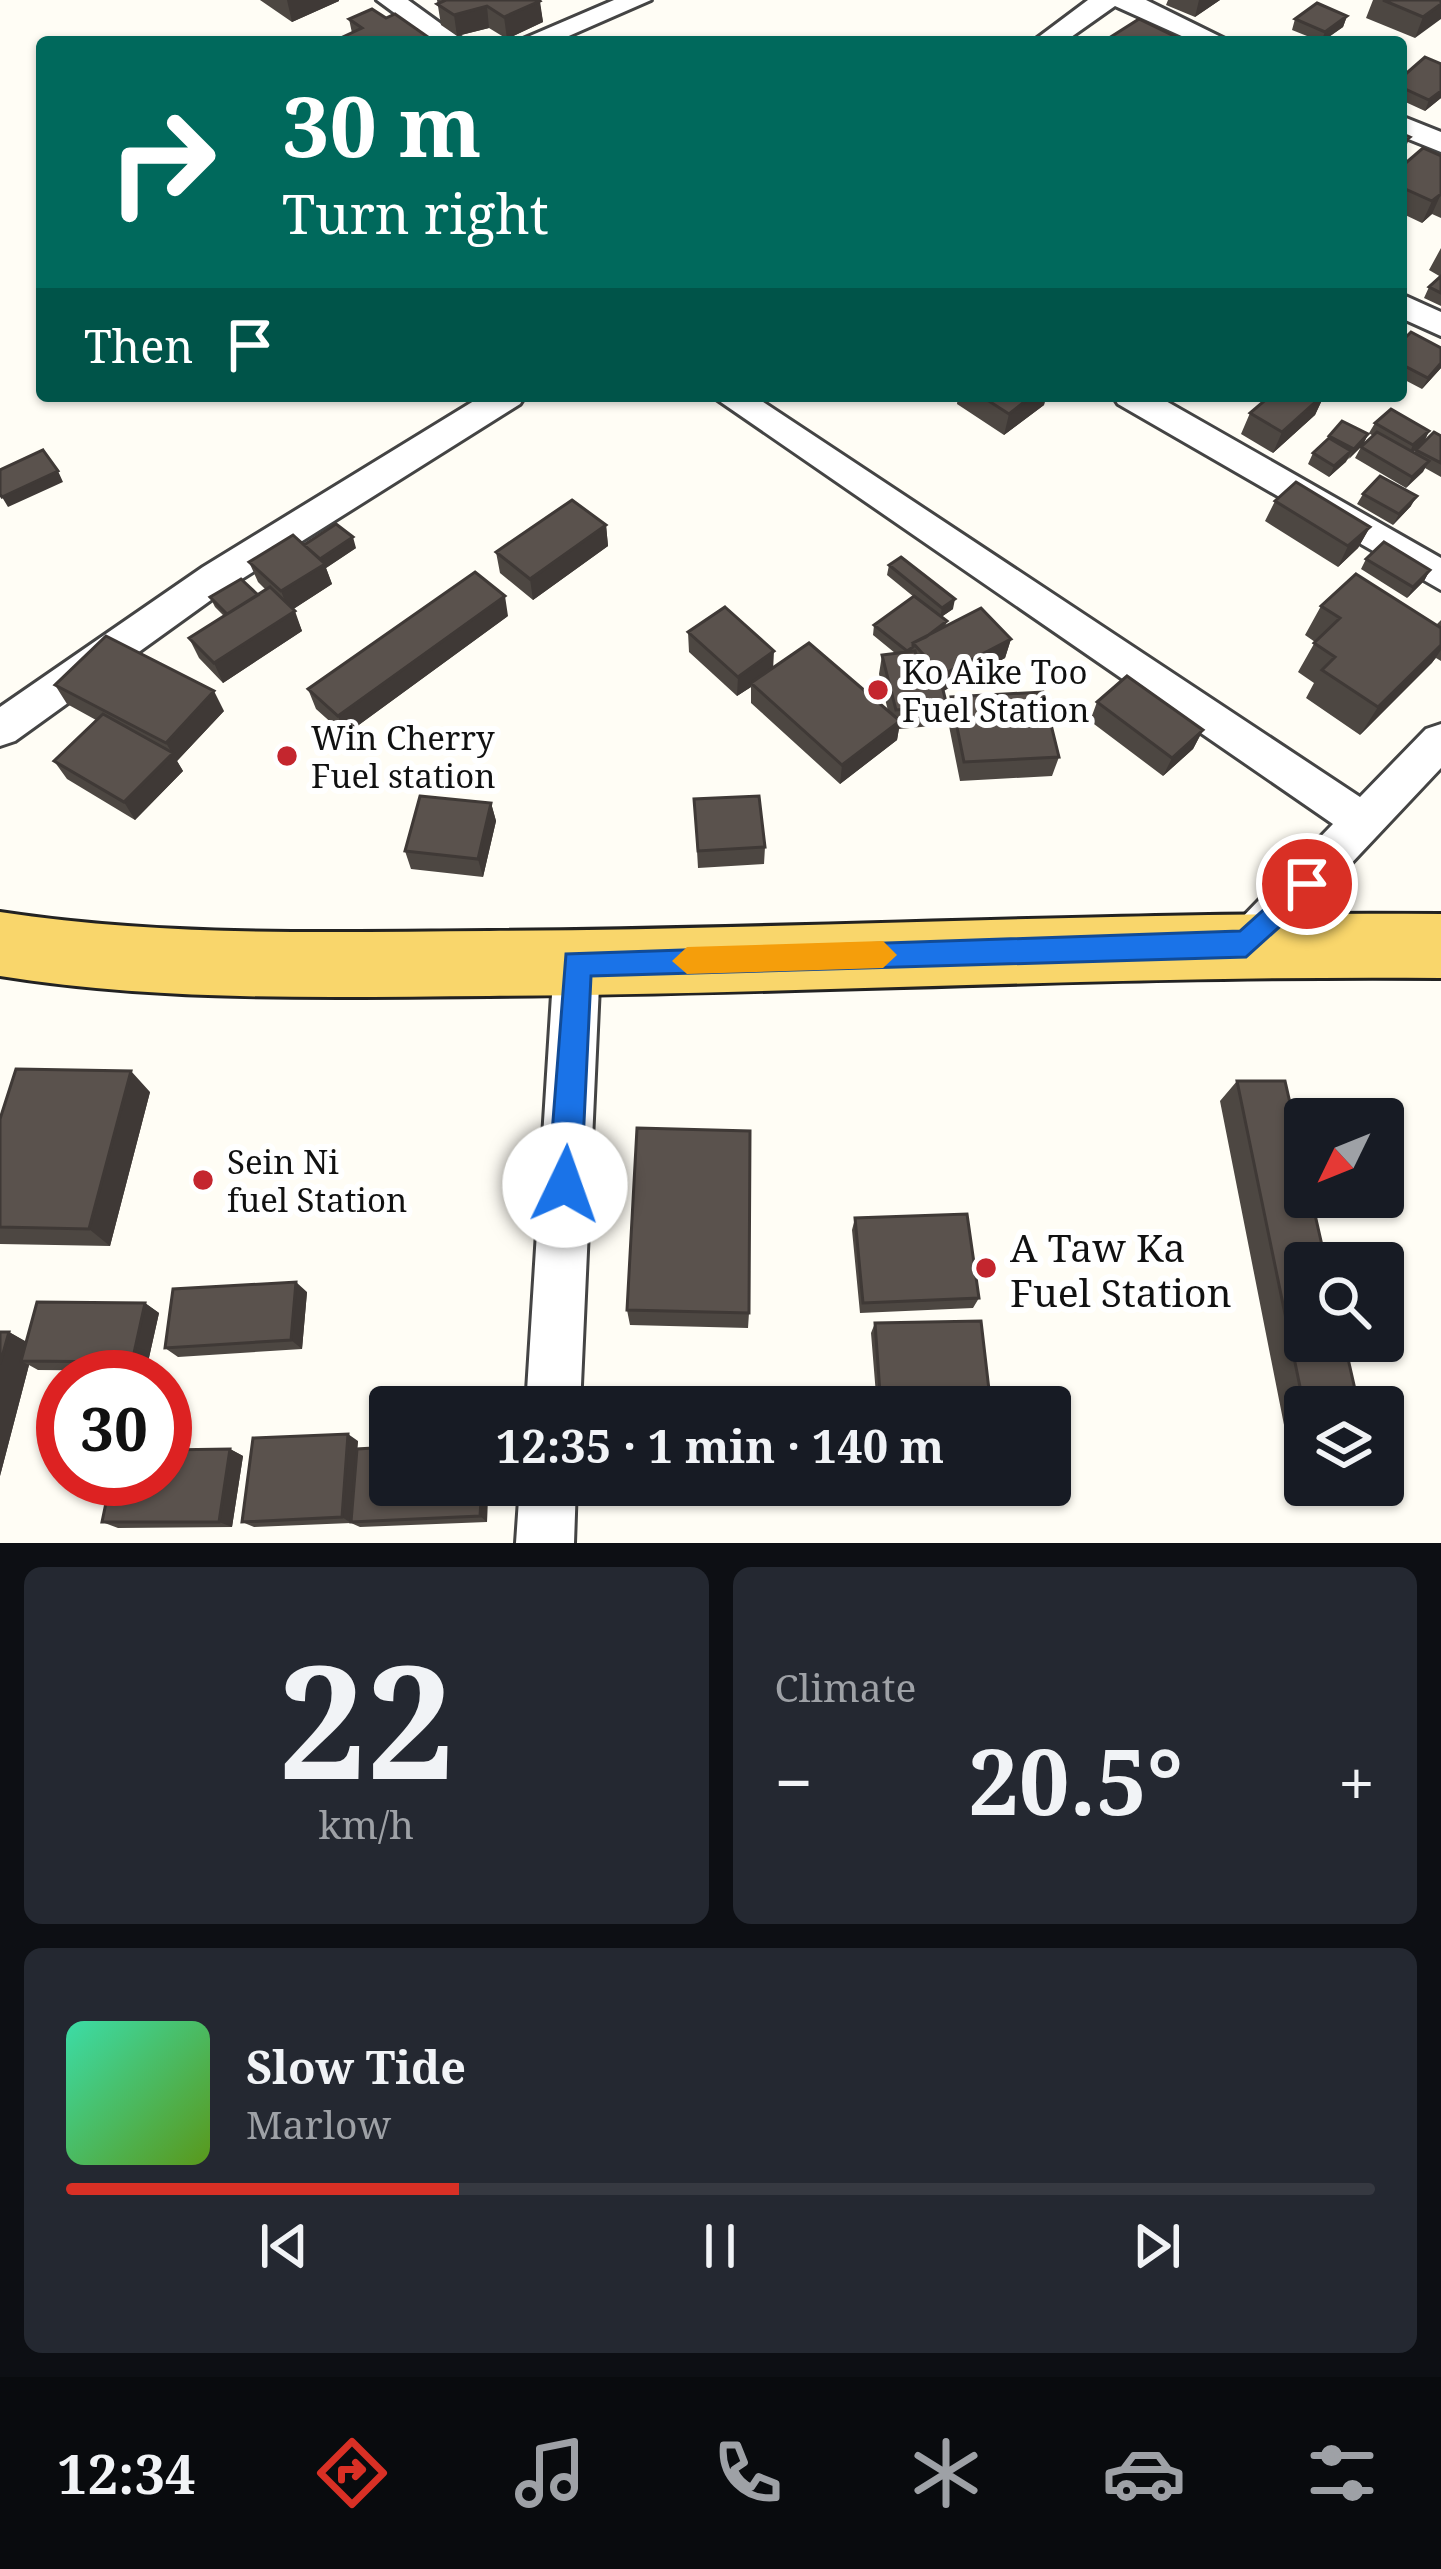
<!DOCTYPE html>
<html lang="en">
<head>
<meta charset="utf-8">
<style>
  :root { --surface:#171b24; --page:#242831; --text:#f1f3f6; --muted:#9ea1a6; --line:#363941; --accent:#d93025 }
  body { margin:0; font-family:"Noto Serif",serif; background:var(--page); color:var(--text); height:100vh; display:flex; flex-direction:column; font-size:45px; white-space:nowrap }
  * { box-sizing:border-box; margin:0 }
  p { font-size:39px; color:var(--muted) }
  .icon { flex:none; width:66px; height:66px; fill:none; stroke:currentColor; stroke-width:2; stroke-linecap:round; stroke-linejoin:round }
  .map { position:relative; height:1543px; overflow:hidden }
  .drawer { display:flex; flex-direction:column; gap:24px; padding:24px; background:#0d0f14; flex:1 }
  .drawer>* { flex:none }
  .guide { position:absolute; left:36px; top:36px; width:1371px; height:366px; border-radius:12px; box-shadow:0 3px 9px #0004; background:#00695c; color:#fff; overflow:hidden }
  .needle { width:78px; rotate:227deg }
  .tools { position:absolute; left:1284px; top:1098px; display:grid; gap:24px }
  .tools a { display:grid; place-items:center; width:120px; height:120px; border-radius:12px; background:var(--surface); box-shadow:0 3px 9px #0004; font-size:60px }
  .speed { position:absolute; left:36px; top:1350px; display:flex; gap:24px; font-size:60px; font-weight:700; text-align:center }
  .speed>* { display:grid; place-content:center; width:156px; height:156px; border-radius:50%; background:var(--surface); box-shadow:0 3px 9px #0004; line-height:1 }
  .speed .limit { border:18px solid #d22; background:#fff; color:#111 }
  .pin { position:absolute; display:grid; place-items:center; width:102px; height:102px; color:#fff; margin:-51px; border:6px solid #fff; border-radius:50%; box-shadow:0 3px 12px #0007 }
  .me { position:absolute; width:132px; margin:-66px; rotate:3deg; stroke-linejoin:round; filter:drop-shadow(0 0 9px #0008) }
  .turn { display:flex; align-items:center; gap:42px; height:252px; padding:0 48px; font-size:54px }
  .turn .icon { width:156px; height:156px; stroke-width:2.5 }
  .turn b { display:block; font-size:84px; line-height:102px }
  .then { display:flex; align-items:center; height:114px; padding:0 48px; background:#0003; gap:24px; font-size:45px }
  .big { font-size:90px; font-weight:700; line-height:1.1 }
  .drawer .card { flex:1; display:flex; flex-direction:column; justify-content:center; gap:18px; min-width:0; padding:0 42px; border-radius:18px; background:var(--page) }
  .drawer .dial { align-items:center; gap:0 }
  .dial b { font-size:156px; line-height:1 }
  .song { display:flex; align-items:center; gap:36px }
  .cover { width:144px; height:144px; border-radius:18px; background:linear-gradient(135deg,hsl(160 70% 55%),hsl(90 70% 35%)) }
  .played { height:12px; border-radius:6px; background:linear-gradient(90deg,var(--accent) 30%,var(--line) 30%) }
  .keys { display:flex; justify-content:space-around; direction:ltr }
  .heat { display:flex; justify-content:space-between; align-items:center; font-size:66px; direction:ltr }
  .drawer .tiles { flex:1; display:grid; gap:24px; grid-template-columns:1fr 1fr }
  .card:last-child { grid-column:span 2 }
  .trip { position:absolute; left:369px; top:1386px; width:702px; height:120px; border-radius:12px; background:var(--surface); box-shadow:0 3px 9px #0004; font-weight:700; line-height:120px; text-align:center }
  .tab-bar { display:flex; height:192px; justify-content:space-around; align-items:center; background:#090b0e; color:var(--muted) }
  .tab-bar .icon { width:84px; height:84px }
  .tab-bar .current { color:var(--accent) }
  .tab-bar b { font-size:54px; color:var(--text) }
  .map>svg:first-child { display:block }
</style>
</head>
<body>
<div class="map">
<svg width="1441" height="1543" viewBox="0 0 1441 1543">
  <rect width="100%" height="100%" fill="#fffdf5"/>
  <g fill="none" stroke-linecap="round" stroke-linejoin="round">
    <defs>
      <path id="street" d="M377 0H408L466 42H434Z
        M614 0H651L555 42H516Z
        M1088 0H1146L1231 42H1195L1115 6 1064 42H1032Z
        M1401 116 1441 132V152L1401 136Z
        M1401 294 1441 312V336L1401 318Z
        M482 396H525L520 404 229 587 15 741 0 746V707L203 567Z
        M712 396H754L1360 797 1426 729 1441 724V768L1262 958 1246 964 1230 958 1223 944 1230 930 1333 824Z
        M1113 396H1157L1441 558V590L1118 404Z
        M577 942 593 948 600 963 580 1407H526L554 963 561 948Z
        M520 1485H576L574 1543H516Z"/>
      <path id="primary" d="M0 912C162 937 325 932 489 931 806 929 1123 911 1441 914V978C1123 975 806 994 489 996 325 997 162 1002 0 976Z"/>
    </defs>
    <!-- street casing -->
    <use href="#street" stroke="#444" stroke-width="6"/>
    <!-- primary casing -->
    <use href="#primary" stroke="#222" stroke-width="6"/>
    <!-- street -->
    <use href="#street" fill="#fff" fill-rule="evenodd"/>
    <!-- primary -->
    <use href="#primary" fill="#f9d66b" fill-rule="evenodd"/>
  </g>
  <!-- wall -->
  <path fill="#4d4742" d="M260 0H339V1L292 22Z
    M437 0H539L543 22 507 39 489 28 457 36 441 25Z
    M1168 0H1220L1195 17 1166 5Z
    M1373 0H1441L1415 38 1366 18Z
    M1347 16 1343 27 1322 42 1292 30 1295 19Z
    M386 18 352 33 349 19Z
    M1401 78 1441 98 1425 111 1401 100Z
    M1441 156V218L1432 214 1422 223 1401 213V167Z
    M1441 248V306L1424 298 1429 287 1441 277 1429 270Z
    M1401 342 1441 368 1422 389 1401 378Z
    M958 396H1046L1044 405 1004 435 957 404Z
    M1270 396H1326L1322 400 1315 415 1273 453 1241 434 1250 413Z
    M1375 423 1429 431 1424 442 1412 452 1414 453 1416 450 1441 436V477L1425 468 1406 488 1355 458 1361 447 1373 436 1369 433Z
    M1368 434 1363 445 1329 477 1308 464 1313 453 1327 441 1329 436Z
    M1363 494 1411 506 1393 525 1357 504Z
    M1275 501 1370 527 1358 548 1338 567 1265 521Z
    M606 525 608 546 533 600 500 573 496 552Z
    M304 545 356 548 326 568 332 584 293 609 302 631 223 683 199 658 189 638 224 616 215 607 210 597 258 595 266 590 258 582 249 562Z
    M1366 559 1430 570 1424 581 1407 598 1361 569Z
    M889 565 953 609 941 617 947 621 945 627 1011 639 1005 658 943 691 947 706 943 725 899 729 897 740 840 784 751 703V687L737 696 689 652 688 632 774 668 888 711 879 674 882 655 895 653 873 635 874 625 914 597 887 575Z
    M1321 606 1436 625 1441 620V661L1436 658 1360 735 1306 698 1314 683 1298 672 1315 642 1305 635Z
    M508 616 345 735 316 709 308 689Z
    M55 685 224 711 177 761 183 771 135 820 67 779 54 761 96 720 67 704Z
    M951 697 1059 757 1052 776 960 781 947 716Z
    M1097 702 1203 730 1193 749 1163 776 1090 721Z
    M694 799 765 847 764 864 698 868Z
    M491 803 496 821 483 877 411 869 405 851Z
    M1237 1081 1305 1407V1435H1286L1220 1101Z
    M150 1092 110 1246 0 1244V1119Z
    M855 1218 979 1298 973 1308 860 1313 852 1230Z
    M307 1292 302 1349 178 1357 165 1348Z
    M145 1303 159 1313 146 1371 38 1370 29 1365 0 1476 9 1332 26 1342Z
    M627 1310 749 1313 748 1328 630 1325Z
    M875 1323 991 1407H877L871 1333Z
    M358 1441 357 1449 390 1485H488L487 1522 360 1527 351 1523 254 1527 242 1522Z
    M230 1449 243 1456 232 1527 118 1528 102 1522Z"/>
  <!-- shaded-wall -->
  <path fill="#3f3936" d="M287 0H339V1L292 22Z
    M1199 0H1220L1195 17Z
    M540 1 543 22 507 39 504 17Z
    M1441 4V19L1415 38 1423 17Z
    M487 6 489 28 457 36 454 15Z
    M1347 16 1343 27 1321 42 1325 32Z
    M1441 91V98L1425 111 1429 100Z
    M1410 137 1401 158V144Z
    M1441 194 1432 214 1422 223 1432 201Z
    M1441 363V368L1422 389 1428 378Z
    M1032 396H1046L1044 405 1004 435 1009 414Z
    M1319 396H1326L1322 400 1315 415 1273 453 1282 432Z
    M1429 431 1424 442 1408 456 1413 445Z
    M1368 434 1363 445 1349 459 1354 449Z
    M1351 451 1346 462 1329 477 1334 466Z
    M1429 461 1423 472 1406 488 1412 477Z
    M58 471 63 482 8 507 2 497Z
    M1417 496 1411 506 1393 525 1399 514Z
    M606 525 608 546 533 600 530 579Z
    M1370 527 1358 548 1338 567 1348 546Z
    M353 537 356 548 326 568 332 584 289 612 281 591 319 560Z
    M1430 570 1424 581 1407 598 1413 587Z
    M505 596 508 616 345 735 338 716Z
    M955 599 953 609 940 618 942 608Z
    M295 611 302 631 223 683 214 663Z
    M1011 639 1005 658 938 694 942 675Z
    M1441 645V650L1432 663 1360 735 1378 707Z
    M774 651 773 671 751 683V687L737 696 738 677Z
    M214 691 224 711 177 761 183 771 135 820 124 802 172 753 166 743Z
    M900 721 897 740 840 784 842 765Z
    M1203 730 1193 749 1163 776 1172 758Z
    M491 803 496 821 483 877 478 859Z
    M131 1071 150 1092 110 1246 89 1229Z
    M296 1282 307 1292 302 1349 291 1340Z
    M145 1303 159 1313 146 1371 132 1362Z
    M9 1332 34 1346 21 1361 29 1365 0 1476V1364Z
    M348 1434 358 1441 351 1523 342 1517Z
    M230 1449 243 1456 232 1527 219 1522Z
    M482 1485H488L487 1522 480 1516Z"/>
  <!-- building -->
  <path fill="#5a524d" stroke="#3f3936" stroke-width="3" d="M442 0H539L540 1 504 17 487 6 454 15 437 4 444 1Z
    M1383 0H1441V4L1423 17Z
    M1317 3 1347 16 1325 32 1295 19Z
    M372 9 386 18 395 14 435 42 334 41 362 28 349 19Z
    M1139 19 1178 38 1172 42H1118L1109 38Z
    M1425 57 1441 64V91L1429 100 1401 87V78Z
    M1401 133 1410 137 1401 144Z
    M1423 148 1441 156V194L1432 201 1401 187V167Z
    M1441 276V293L1429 287Z
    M1411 332 1441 348V363L1428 378 1401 364V342Z
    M981 396H1032L1009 414Z
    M1270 396H1322L1282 432 1250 413Z
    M1391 409 1429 431 1413 445 1375 423Z
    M1342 421 1368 434 1354 449 1329 436Z
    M1377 432 1429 461 1412 477 1361 447Z
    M1434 432 1441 436V463L1416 450Z
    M1329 438 1351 451 1334 466 1313 453Z
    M43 450 58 471 2 497 0 494V470Z
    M1380 476 1417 496 1399 514 1363 494Z
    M1296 482 1370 527 1348 546 1275 501Z
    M572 500 606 525 530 579 496 552Z
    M336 524 353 537 320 559 304 545Z
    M293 535 325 564 281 591 249 562Z
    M1384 542 1430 570 1413 587 1366 559Z
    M901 557 955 599 942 608 889 565Z
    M475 572 505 596 338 716 308 689Z
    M1356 574 1441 628V645L1378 707 1322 670 1335 657 1314 643 1340 618 1321 606Z
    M241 579 258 595 227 614 210 597Z
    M270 587 295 611 214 663 189 638Z
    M914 596 947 621 926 637 913 643V647L907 651 874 625Z
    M725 607 774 651 738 677 688 632Z
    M981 608 1011 639 942 675 913 643Z
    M106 636 214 691 166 743 55 685Z
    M809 643 900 721 842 765 751 683Z
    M915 651 923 680 940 678 947 706 896 710 882 655Z
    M1127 676 1203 730 1172 758 1097 702Z
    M1043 692 1059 757 964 762 951 697Z
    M103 714 173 753 124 802 54 761Z
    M420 796 491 803 478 859 405 851Z
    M759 796 765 847 698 851 694 799Z
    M16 1069 131 1071 89 1229 0 1227V1119Z
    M1237 1081H1285L1305 1169V1197H1311L1326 1263H1305V1341H1344L1359 1407H1305V1411Z
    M637 1128 750 1131 749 1313 627 1310Z
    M967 1214 979 1298 863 1303 855 1218Z
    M296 1282 291 1340 165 1348 173 1289Z
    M37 1302 145 1303 132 1362 21 1361Z
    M981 1321 991 1407H881L875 1323Z
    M0 1332H9L0 1364Z
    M348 1434 342 1517 242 1522 253 1438Z
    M390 1447V1485H482L480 1516 351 1522 357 1449Z
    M230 1449 219 1522H102L111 1479H165V1450Z"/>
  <!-- route -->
  <path fill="#1a73e8" stroke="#114b97" stroke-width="3" d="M1307 871 1321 884 1317 893 1246 957 591 976 581 1185 576 1197 565 1202 553 1197 548 1185 566 954 1240 931Z"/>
  <!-- slow -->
  <path fill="#f59e0b" d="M883 941 897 955 883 968 687 974 672 961 687 947Z"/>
  <!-- markers -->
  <g fill="#c4262e" stroke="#fff" stroke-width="4.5">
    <circle cx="878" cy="690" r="12"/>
    <circle cx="287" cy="756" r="12"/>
    <circle cx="203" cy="1180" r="12"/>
    <circle cx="986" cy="1268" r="12"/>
  </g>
  <g text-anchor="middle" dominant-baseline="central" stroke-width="12" stroke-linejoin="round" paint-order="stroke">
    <!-- poi labels -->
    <g font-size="33" fill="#111" stroke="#fff" text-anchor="start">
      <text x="902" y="671">Ko Aike Too<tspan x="902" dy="38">Fuel Station</tspan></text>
      <text x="311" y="737">Win Cherry<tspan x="311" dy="38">Fuel station</tspan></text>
      <text x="227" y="1161">Sein Ni<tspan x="227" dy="38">fuel Station</tspan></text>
    </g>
    <!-- near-poi labels -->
    <g font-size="39" fill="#111" stroke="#fff" text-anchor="start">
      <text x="1010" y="1246">A Taw Ka<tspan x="1010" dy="45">Fuel Station</tspan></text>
    </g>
  </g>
</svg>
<div class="tools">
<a><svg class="needle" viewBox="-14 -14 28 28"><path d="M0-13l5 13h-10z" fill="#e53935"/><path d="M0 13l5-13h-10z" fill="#9ea1a6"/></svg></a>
<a><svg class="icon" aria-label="search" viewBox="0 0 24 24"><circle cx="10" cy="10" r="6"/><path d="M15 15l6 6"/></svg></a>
<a><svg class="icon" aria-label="layers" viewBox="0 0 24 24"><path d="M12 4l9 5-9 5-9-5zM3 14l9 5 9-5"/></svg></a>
</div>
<div class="speed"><div class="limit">30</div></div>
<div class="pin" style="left:1307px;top:884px;background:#d93025"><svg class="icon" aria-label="arrive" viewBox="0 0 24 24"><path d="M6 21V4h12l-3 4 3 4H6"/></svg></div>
<svg class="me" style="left:565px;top:1185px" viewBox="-20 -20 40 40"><circle r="19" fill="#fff"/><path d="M0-13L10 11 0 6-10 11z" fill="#1a73e8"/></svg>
<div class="trip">12:35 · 1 min · 140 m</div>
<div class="guide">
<div class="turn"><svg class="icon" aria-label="right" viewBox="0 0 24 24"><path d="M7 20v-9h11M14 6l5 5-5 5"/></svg><div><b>30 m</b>Turn right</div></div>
<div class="then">Then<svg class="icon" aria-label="arrive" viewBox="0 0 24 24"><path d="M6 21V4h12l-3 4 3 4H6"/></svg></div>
</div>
</div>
<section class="drawer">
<div class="tiles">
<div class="card dial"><b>22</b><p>km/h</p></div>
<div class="card"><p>Climate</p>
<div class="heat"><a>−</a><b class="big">20.5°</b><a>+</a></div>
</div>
<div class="card">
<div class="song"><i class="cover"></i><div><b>Slow Tide</b><p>Marlow</p></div></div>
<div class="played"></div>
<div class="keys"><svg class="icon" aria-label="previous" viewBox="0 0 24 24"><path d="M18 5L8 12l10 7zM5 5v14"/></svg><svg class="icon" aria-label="pause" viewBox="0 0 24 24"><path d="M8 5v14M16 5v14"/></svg><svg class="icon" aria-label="next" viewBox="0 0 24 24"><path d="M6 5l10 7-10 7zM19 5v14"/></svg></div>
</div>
</div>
</section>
<nav class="tab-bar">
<b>12:34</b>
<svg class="icon current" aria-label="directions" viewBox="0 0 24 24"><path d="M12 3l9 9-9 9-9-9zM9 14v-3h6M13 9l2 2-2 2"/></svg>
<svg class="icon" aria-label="music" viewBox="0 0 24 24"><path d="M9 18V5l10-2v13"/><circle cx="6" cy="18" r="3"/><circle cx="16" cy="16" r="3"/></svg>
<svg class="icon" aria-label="phone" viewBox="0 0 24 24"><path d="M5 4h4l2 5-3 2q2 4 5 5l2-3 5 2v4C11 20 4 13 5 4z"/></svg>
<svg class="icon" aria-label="climate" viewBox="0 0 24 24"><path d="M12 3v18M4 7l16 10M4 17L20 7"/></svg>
<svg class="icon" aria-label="car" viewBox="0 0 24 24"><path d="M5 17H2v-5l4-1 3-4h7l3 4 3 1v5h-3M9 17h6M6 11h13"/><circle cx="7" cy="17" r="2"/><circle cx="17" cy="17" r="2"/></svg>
<svg class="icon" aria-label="filters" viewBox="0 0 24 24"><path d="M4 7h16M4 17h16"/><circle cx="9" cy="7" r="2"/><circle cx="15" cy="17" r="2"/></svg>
</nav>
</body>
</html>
